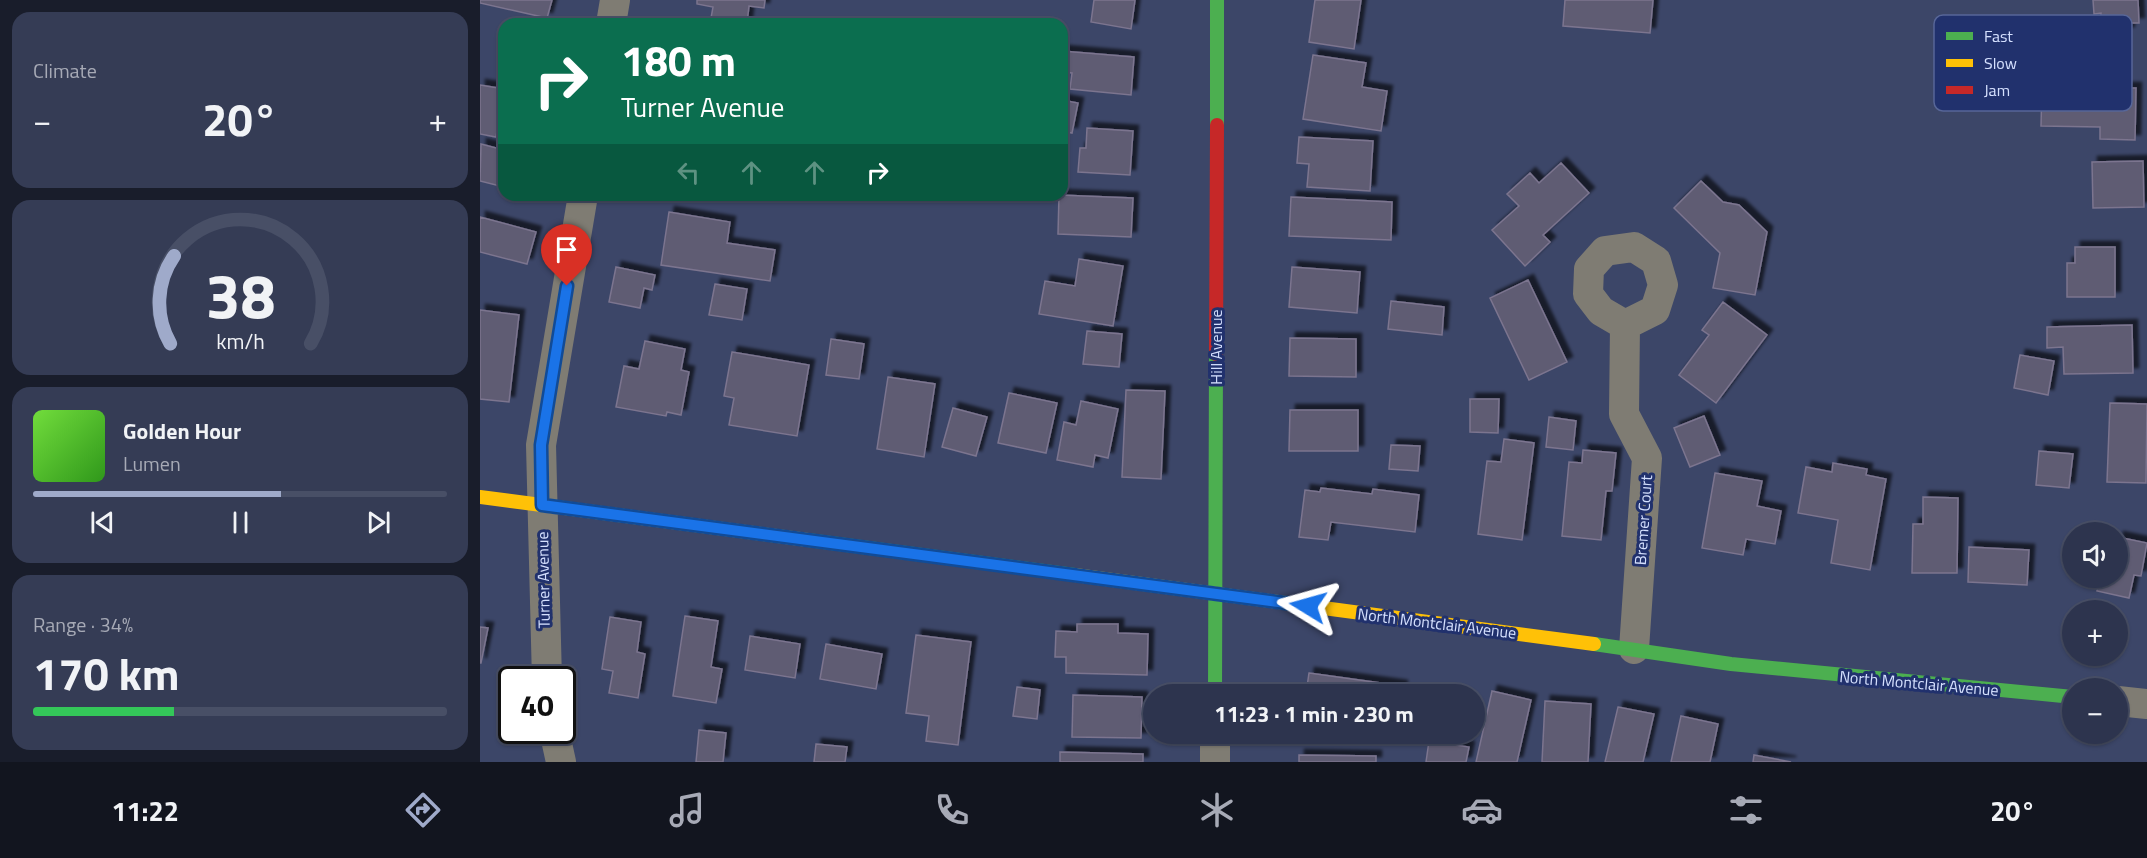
<!DOCTYPE html>
<html lang="en">
<head>
<meta charset="utf-8">
<style>
  :root { --surface:#2d344e; --page:#353c55; --text:#f1f3f6; --muted:#a7aab6; --line:#484f66; --accent:#9faaca }
  body { margin:0; font-family:"Titillium Web",sans-serif; background:var(--page); color:var(--text); height:100vh; display:flex; flex-direction:column; font-size:22px; white-space:nowrap }
  * { box-sizing:border-box; margin:0 }
  p { font-size:20px; color:var(--muted) }
  .icon { flex:none; width:33px; height:33px; fill:none; stroke:currentColor; stroke-width:2; stroke-linecap:round; stroke-linejoin:round }
  .map { position:relative; flex:1; overflow:hidden }
  .details { display:flex; flex-direction:column; gap:12px; padding:12px; background:#191d2b; width:480px }
  .details>* { flex:none }
  .hud { position:absolute; left:18px; top:18px; width:570px; height:183px; border-radius:18px; box-shadow:0 2px 4px #0004,0 0 0 2px var(--line); background:#0b6e4f; color:#fff; overflow:hidden }
  .controls { position:absolute; left:1582px; top:522px; display:grid; gap:12px }
  .controls a { display:grid; place-items:center; width:66px; height:66px; border-radius:50%; background:var(--surface); box-shadow:0 2px 4px #0004,0 0 0 2px var(--line); font-size:30px }
  .speed { position:absolute; left:18px; top:666px; display:flex; gap:12px; font-size:30px; font-weight:700; text-align:center }
  .speed>* { display:grid; place-content:center; width:78px; height:78px; border-radius:50%; background:var(--surface); box-shadow:0 2px 4px #0004,0 0 0 2px var(--line); line-height:1 }
  .speed .limit { border:3px solid #111; border-radius:9px; background:#fff; color:#111 }
  .pin { position:absolute; display:grid; place-items:center; width:51px; height:51px; color:#fff; margin:-62px -26px; border-radius:50% 50% 50% 0; rotate:-45deg; box-shadow:0 0 6px #0007 }
  .pin .icon { rotate:45deg }
  .me { position:absolute; width:66px; margin:-33px; rotate:278deg; stroke-linejoin:round; filter:drop-shadow(0 0 4px #0008) }
  .turn { display:flex; align-items:center; gap:21px; height:126px; padding:0 24px; font-size:27px }
  .turn .icon { width:78px; height:78px; stroke-width:2.5 }
  .turn b { display:block; font-size:42px; line-height:51px }
  .lanes { display:flex; align-items:center; height:57px; padding:0 24px; background:#0003; justify-content:center; gap:30px; direction:ltr }
  .lanes .off { opacity:.35 }
  .big { font-size:45px; font-weight:700; line-height:1.1 }
  .details .card { flex:1; display:flex; flex-direction:column; justify-content:center; gap:9px; min-width:0; padding:0 21px; border-radius:18px; background:var(--page) }
  .details .dial { align-items:center; gap:0 }
  .dial svg { height:156px; overflow:visible; fill:none; stroke:var(--line); stroke-width:7; stroke-linecap:round; text-anchor:middle }
  .dial text { fill:var(--text); stroke:none }
  .song { display:flex; align-items:center; gap:18px }
  .cover { width:72px; height:72px; border-radius:9px; background:linear-gradient(135deg,hsl(100 70% 55%),hsl(110 70% 35%)) }
  .played { height:6px; border-radius:3px; background:linear-gradient(90deg,var(--accent) 60%,var(--line) 60%) }
  .keys { display:flex; justify-content:space-around; direction:ltr }
  .heat { display:flex; justify-content:space-between; align-items:center; font-size:33px; direction:ltr }
  .charge { height:9px; border-radius:4px; background:linear-gradient(90deg,#34c759 34%,var(--line) 0) }
  .trip { position:absolute; left:663px; top:684px; width:342px; height:60px; border-radius:30px; background:var(--surface); box-shadow:0 2px 4px #0004,0 0 0 2px var(--line); font-weight:700; line-height:60px; text-align:center }
  .tabs { display:flex; height:96px; justify-content:space-around; align-items:center; background:#12151f; color:var(--muted) }
  .tabs .icon { width:42px; height:42px }
  .tabs .selected { color:var(--accent) }
  .tabs b { font-size:27px; color:var(--text) }
  main { display:flex; flex:1; min-height:0 }
  .map>svg:first-child { display:block }
</style>
</head>
<body>
<main>
<section class="details">
<div class="card"><p>Climate</p>
<div class="heat"><a>−</a><b class="big">20°</b><a>+</a></div>
</div>
<div class="card dial"><svg viewBox="0 0 100 80">
<path d="M14 69A42 42 0 1 1 86 69"/>
<path d="M14 69A42 42 0 0 1 16 24" stroke="#9faaca"/>
<text x="50" y="56" font-size="32" font-weight="700">38</text>
<text x="50" y="72" font-size="11">km/h</text>
</svg></div>
<div class="card">
<div class="song"><i class="cover"></i><div><b>Golden Hour</b><p>Lumen</p></div></div>
<div class="played"></div>
<div class="keys"><svg class="icon" aria-label="previous" viewBox="0 0 24 24"><path d="M18 5L8 12l10 7zM5 5v14"/></svg><svg class="icon" aria-label="pause" viewBox="0 0 24 24"><path d="M8 5v14M16 5v14"/></svg><svg class="icon" aria-label="next" viewBox="0 0 24 24"><path d="M6 5l10 7-10 7zM19 5v14"/></svg></div>
</div>
<div class="card"><p>Range · 34%</p><b class="big">170 km</b><div class="charge"></div></div>
</section>
<div class="map">
<svg width="1667" height="762" viewBox="0 0 1667 762">
  <defs>
    <filter id="shadow"><feDropShadow dx="5.5" dy="-5.5" stdDeviation="1.5" flood-color="#0009"/></filter>
  </defs>
  <rect width="100%" height="100%" fill="#3c4668"/>
  <!-- building -->
  <path fill="#5f5b73" stroke="#7c758f" stroke-width="1.5" filter="url(#shadow)" d="M0 0H72L67 18 0 3Z
    M217 0H285L284 8 269 6 267 23 231 18 233 7 217 4Z
    M614 0H655L651 29 611 22Z
    M835 0H881L874 49 829 42Z
    M1085 0H1173L1170 33 1083 26Z
    M1613 0H1658L1659 23H1649V32L1621 33V13L1614 14Z
    M582 51 654 57 651 95 590 89 592 73 582 72Z
    M833 55 886 63 882 87 907 91 901 131 823 119Z
    M0 85 24 89V121L19 120 16 137 0 134Z
    M1562 87 1656 88 1655 140 1620 139V127L1561 126Z
    M582 100 598 103 592 133 582 131Z
    M607 128 653 131 650 175 598 172 600 148H606Z
    M819 137 893 141 890 191 827 187 829 164 817 163Z
    M1 144 24 150V187L0 181Z
    M1663 161 1664 207 1613 208 1612 162Z
    M1081 163 1109 193 1063 235 1070 242 1045 266 1012 230 1039 206 1027 194 1050 173 1059 183Z
    M1221 181 1243 202 1259 205 1287 232 1275 295 1233 288 1240 253 1194 208Z
    M244 195H275L274 200Z
    M579 195 653 198 651 237 578 234Z
    M811 197 912 202 911 240 809 236Z
    M189 212 250 222 247 243 295 250 290 281 181 265Z
    M0 217 56 232 47 264 0 252Z
    M1595 247H1635V297H1587V263H1595Z
    M599 259 643 266 633 326 559 314 565 281 595 286Z
    M136 267 175 275 172 290 164 288 160 308 129 302Z
    M812 267 880 272 877 313 809 307Z
    M1048 280 1087 362 1049 380 1010 298Z
    M235 284 267 289 262 320 229 315Z
    M911 301 964 307 962 335 908 329Z
    M1243 302 1287 335 1236 403 1199 375 1229 335 1222 330Z
    M0 310 39 315 29 402 0 399Z
    M1652 325 1653 373 1584 374 1583 347 1567 348V327Z
    M607 331 642 334 639 367 603 364Z
    M810 338 876 339V377L809 376Z
    M351 339 384 344 379 379 346 375Z
    M165 341 205 349 201 370 209 372 201 415 187 412 186 416 136 407 144 366 159 369Z
    M252 352 329 365 317 436 249 425 254 398 244 396Z
    M1540 355 1574 361 1568 395 1534 388Z
    M408 377 455 384 444 457 397 449Z
    M646 390 685 391 681 479 642 477Z
    M529 393 577 403 566 453 518 443Z
    M990 399H1019L1018 433 990 432Z
    M601 401 638 409 628 458 615 455 613 467 577 460 584 422 596 425Z
    M1630 403 1667 404 1666 483 1627 482Z
    M473 408 507 417 496 456 462 447Z
    M810 410H878V451H809Z
    M1224 416 1240 455 1210 467 1194 428Z
    M1069 417 1096 421 1093 450 1066 447Z
    M1024 439 1054 443 1042 540 998 534 1007 461 1021 462Z
    M911 445 940 446 938 471 909 469Z
    M1103 450 1136 453 1132 491H1126L1121 540 1082 536 1089 462 1102 463Z
    M1559 451 1593 454 1589 488 1556 485Z
    M1353 463 1387 469 1386 475 1406 479 1390 570 1351 563 1358 520 1318 513 1326 467 1352 472Z
    M1235 473 1282 481 1277 506 1301 511 1295 544 1266 539 1263 555 1222 548Z
    M841 488 892 494 893 489 939 495 935 532 851 522 848 540 819 537 825 490 840 492Z
    M1443 497 1478 498 1477 573H1432L1433 524H1443Z
    M1638 537 1667 543 1661 576 1654 575 1649 598 1617 591 1618 584 1595 579V578H1638Z
    M1489 547 1549 550 1547 585 1488 582Z
    M205 616 238 621 231 667 242 669 236 703 193 696Z
    M130 617 161 622 157 652 165 654 158 698 129 693 133 671 122 669Z
    M597 624H638V633L668 634 667 675 586 673V657H575L576 631 597 632Z
    M0 627 8 628 1 663H0Z
    M436 635 491 642 478 745 446 741 449 716 426 713Z
    M270 636 320 644 315 678 265 670Z
    M346 644 402 654 396 689 340 679Z
    M829 673 922 686 921 694H826Z
    M537 687 560 690 557 719 533 716Z
    M1012 691 1051 700 1037 762H996Z
    M593 695 662 697 661 738 592 737Z
    M1065 701 1111 704 1108 762H1062Z
    M1138 707 1174 714 1163 762H1125Z
    M1201 716 1238 724 1230 762H1191Z
    M219 730 246 733 243 762H216Z
    M949 741 989 747 986 762H946Z
    M336 744 367 747 365 762H334Z
    M580 752 663 754V762H580Z
    M819 755 896 756V762H819Z
    M1274 755 1311 762H1273Z"/>
  <g fill="none" stroke-linecap="round" stroke-linejoin="round">
    <!-- street -->
    <path stroke="#7f7c73" stroke-width="30" d="M131 24 135 0
      M1145 325 1121 311 1108 294 1109 269 1125 251 1154 247 1176 261 1183 285 1175 310 1145 325 1144 414 1167 458 1154 649
      M67 680 61 445 103 195
      M1638 701 1667 704
      M74 730 81 762
      M735 734V762"/>
    <!-- fast -->
    <path stroke="#4caf50" stroke-width="14" d="M737 125V0
      M328 540 595 575
      M1114 644 1251 664 1593 697
      M735 694 736 354"/>
    <!-- slow -->
    <path stroke="#ffc107" stroke-width="14" d="M0 497 328 540
      M595 575 1114 644"/>
    <!-- jam -->
    <path stroke="#c62828" stroke-width="14" d="M736 354 737 125"/>
  </g>
  <g fill="none" stroke-linecap="round" stroke-linejoin="round">
    <defs>
      <path id="route" d="M87 286 61 445 62 505 828 606"/>
    </defs>
    <!-- route casing -->
    <use href="#route" stroke="#114b97" stroke-width="15"/>
    <!-- route -->
    <use href="#route" stroke="#1a73e8" stroke-width="10"/>
  </g>
  <g text-anchor="middle" dominant-baseline="central" stroke-width="6" stroke-linejoin="round" paint-order="stroke">
    <!-- street labels -->
    <g font-size="16" fill="#d5e0fe" stroke="#21316d">
      <text transform="translate(736 347) rotate(-90)">Hill Avenue</text>
      <text transform="translate(1163 520) rotate(-86)">Bremer Court</text>
      <text transform="translate(63 580) rotate(-91)">Turner Avenue</text>
      <text transform="translate(957 623) rotate(7)">North Montclair Avenue</text>
      <text transform="translate(1439 683) rotate(5)">North Montclair Avenue</text>
    </g>
  </g>
  <!-- legend -->
  <rect x="1454" y="15" width="198" height="96" rx="9" fill="#21316d" stroke="#576698" stroke-width="1.5"/>
  <rect x="1466" y="32" width="27" height="8" fill="#4caf50"/>
  <rect x="1466" y="59" width="27" height="8" fill="#ffc107"/>
  <rect x="1466" y="86" width="27" height="8" fill="#c62828"/>
  <g font-size="16" fill="#d5e0fe">
    <text x="1504" y="42">Fast</text>
    <text x="1504" y="69">Slow</text>
    <text x="1504" y="96">Jam</text>
  </g>
</svg>
<div class="controls">
<a><svg class="icon" aria-label="sound" viewBox="0 0 24 24"><path d="M4 9h4l5-4v14l-5-4H4zM17 9q2 3 0 6"/></svg></a>
<a>+</a>
<a>−</a>
</div>
<div class="speed"><div class="limit">40</div></div>
<div class="pin" style="left:87px;top:286px;background:#d93025"><svg class="icon" aria-label="arrive" viewBox="0 0 24 24"><path d="M6 21V4h12l-3 4 3 4H6"/></svg></div>
<svg class="me" style="left:828px;top:606px" viewBox="-20 -20 40 40"><path d="M0-17L14 15 0 8-14 15z" fill="#1a73e8" stroke="#fff" stroke-width="4"/></svg>
<div class="trip">11:23 · 1 min · 230 m</div>
<div class="hud">
<div class="turn"><svg class="icon" aria-label="right" viewBox="0 0 24 24"><path d="M7 20v-9h11M14 6l5 5-5 5"/></svg><div><b>180 m</b>Turner Avenue</div></div>
<div class="lanes"><svg class="icon off" aria-label="left" viewBox="0 0 24 24"><path d="M17 20v-9H6M10 6l-5 5 5 5"/></svg><svg class="icon off" aria-label="ahead" viewBox="0 0 24 24"><path d="M12 20V5M6 11l6-6 6 6"/></svg><svg class="icon off" aria-label="ahead" viewBox="0 0 24 24"><path d="M12 20V5M6 11l6-6 6 6"/></svg><svg class="icon" aria-label="right" viewBox="0 0 24 24"><path d="M7 20v-9h11M14 6l5 5-5 5"/></svg></div>
</div>
</div>
</main>
<nav class="tabs">
<b>11:22</b>
<svg class="icon selected" aria-label="directions" viewBox="0 0 24 24"><path d="M12 3l9 9-9 9-9-9zM9 14v-3h6M13 9l2 2-2 2"/></svg>
<svg class="icon" aria-label="music" viewBox="0 0 24 24"><path d="M9 18V5l10-2v13"/><circle cx="6" cy="18" r="3"/><circle cx="16" cy="16" r="3"/></svg>
<svg class="icon" aria-label="phone" viewBox="0 0 24 24"><path d="M5 4h4l2 5-3 2q2 4 5 5l2-3 5 2v4C11 20 4 13 5 4z"/></svg>
<svg class="icon" aria-label="climate" viewBox="0 0 24 24"><path d="M12 3v18M4 7l16 10M4 17L20 7"/></svg>
<svg class="icon" aria-label="car" viewBox="0 0 24 24"><path d="M5 17H2v-5l4-1 3-4h7l3 4 3 1v5h-3M9 17h6M6 11h13"/><circle cx="7" cy="17" r="2"/><circle cx="17" cy="17" r="2"/></svg>
<svg class="icon" aria-label="filters" viewBox="0 0 24 24"><path d="M4 7h16M4 17h16"/><circle cx="9" cy="7" r="2"/><circle cx="15" cy="17" r="2"/></svg>
<b>20°</b>
</nav>
</body>
</html>
